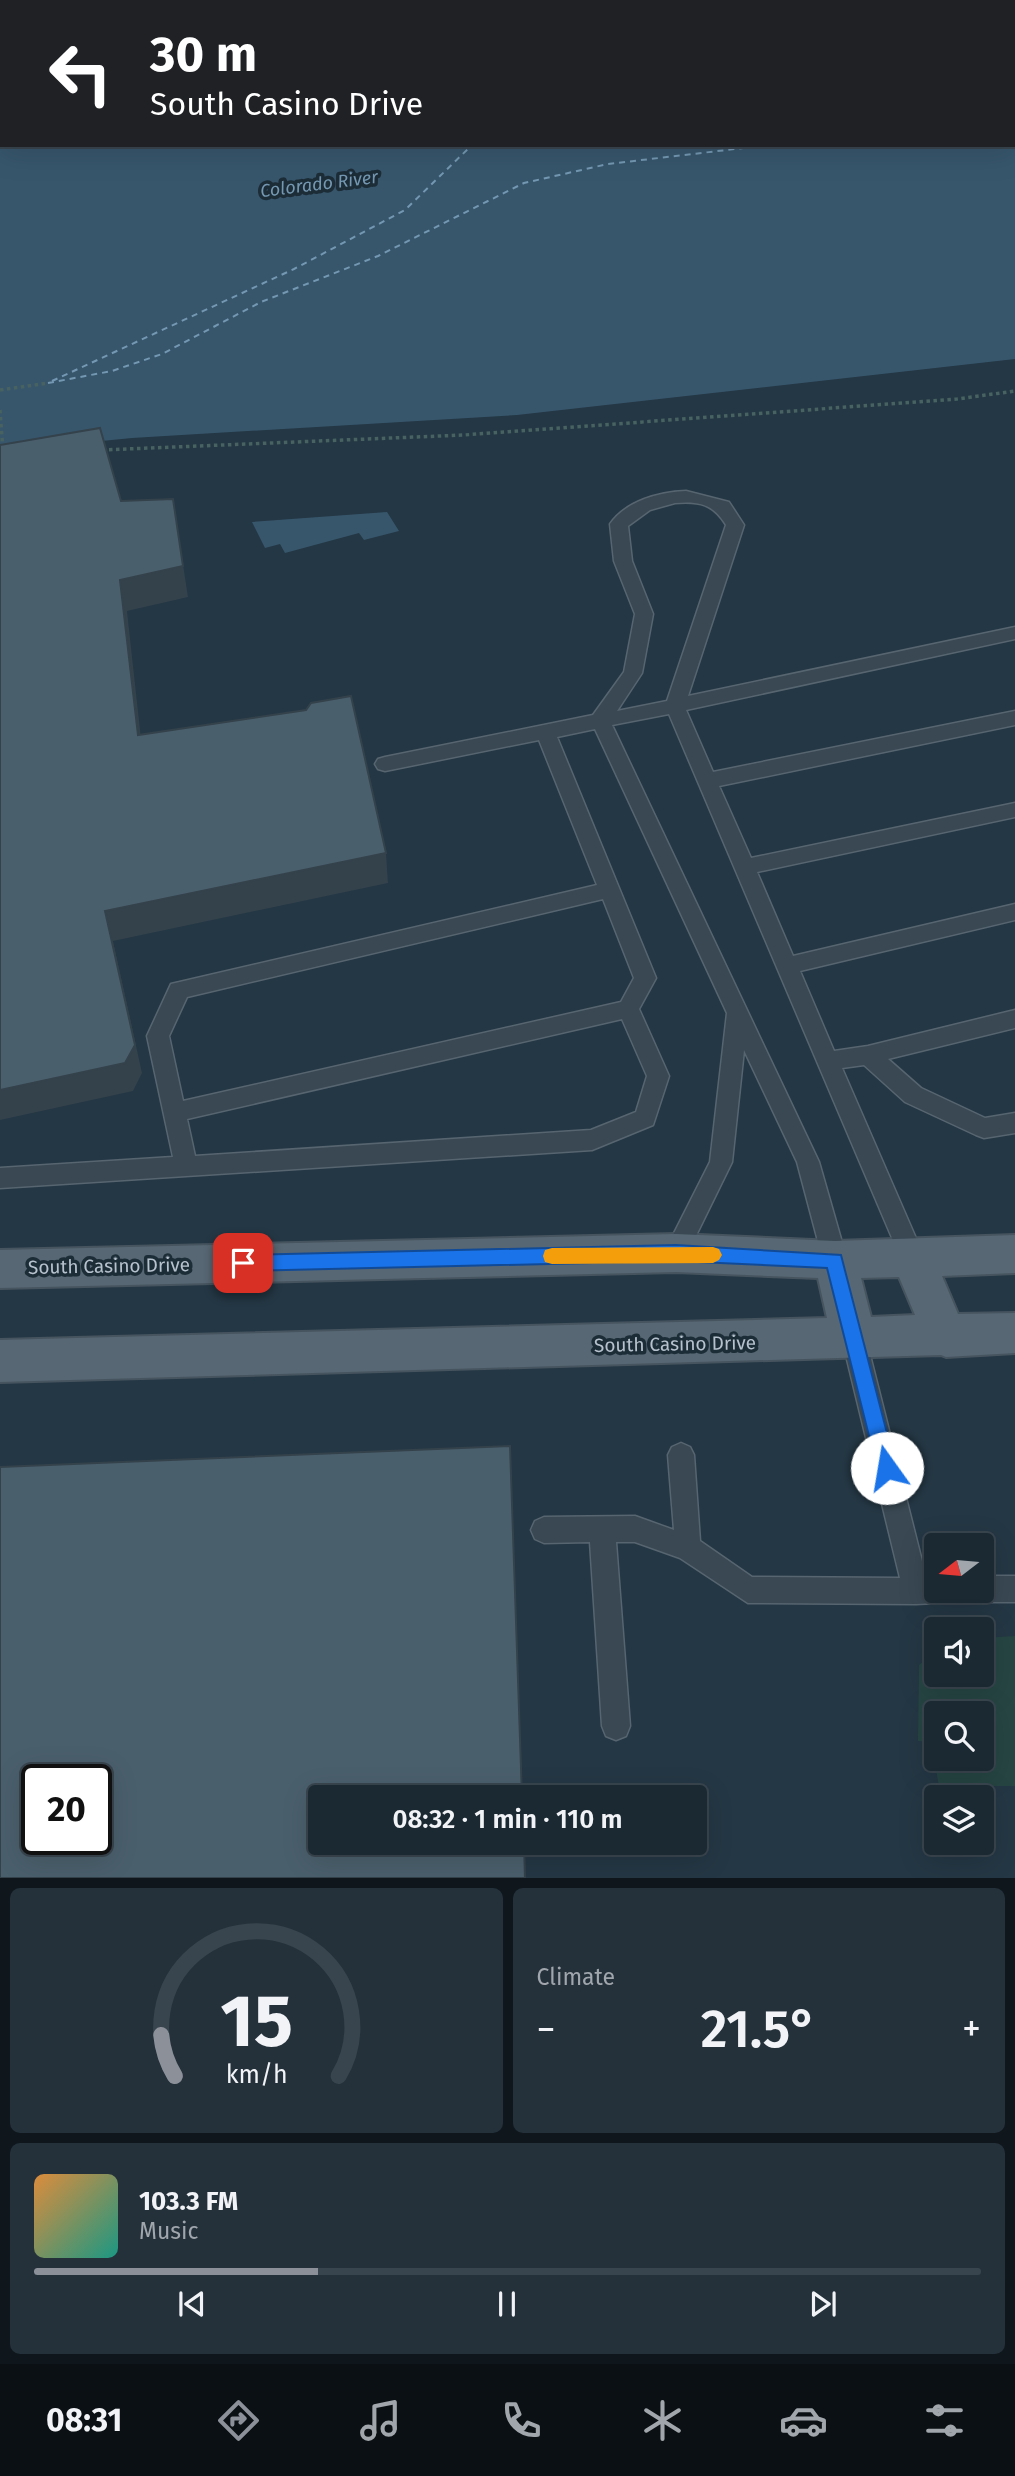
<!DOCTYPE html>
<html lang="en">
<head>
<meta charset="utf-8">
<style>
  :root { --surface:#1b2933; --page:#24313b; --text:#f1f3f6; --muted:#a0a6ac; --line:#39454e; --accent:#8c9099 }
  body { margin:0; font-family:"Fira Sans",sans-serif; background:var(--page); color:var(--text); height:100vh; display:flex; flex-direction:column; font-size:26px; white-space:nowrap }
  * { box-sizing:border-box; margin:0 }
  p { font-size:23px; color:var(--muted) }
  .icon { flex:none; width:38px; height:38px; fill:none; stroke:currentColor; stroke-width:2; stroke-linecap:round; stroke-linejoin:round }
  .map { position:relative; height:1878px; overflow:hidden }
  .panel { display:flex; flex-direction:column; gap:10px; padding:10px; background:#0f171c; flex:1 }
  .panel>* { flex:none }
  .top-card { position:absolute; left:0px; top:0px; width:1015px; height:147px; box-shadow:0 7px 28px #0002,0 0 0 2px var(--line); background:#202124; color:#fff; overflow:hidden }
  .needle { width:46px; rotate:254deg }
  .fabs { position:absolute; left:924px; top:1533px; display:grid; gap:14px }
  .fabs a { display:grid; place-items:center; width:70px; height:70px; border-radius:7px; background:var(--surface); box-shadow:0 7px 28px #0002,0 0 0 2px var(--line); font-size:35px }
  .speed { position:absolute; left:21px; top:1764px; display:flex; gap:14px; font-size:35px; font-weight:700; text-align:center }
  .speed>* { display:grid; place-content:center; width:91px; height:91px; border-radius:50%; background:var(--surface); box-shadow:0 7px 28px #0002,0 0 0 2px var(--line); line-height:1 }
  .speed .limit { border:4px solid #111; border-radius:10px; background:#fff; color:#111 }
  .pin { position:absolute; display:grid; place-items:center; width:60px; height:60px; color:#fff; margin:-30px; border-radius:14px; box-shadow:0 4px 10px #0006 }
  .me { position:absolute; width:77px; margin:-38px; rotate:347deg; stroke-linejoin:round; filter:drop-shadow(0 0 5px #0008) }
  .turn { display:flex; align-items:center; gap:24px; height:147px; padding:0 35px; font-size:32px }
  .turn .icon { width:91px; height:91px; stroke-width:2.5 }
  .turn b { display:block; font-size:49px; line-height:60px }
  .big { font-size:52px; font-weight:600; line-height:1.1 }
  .panel .tile { flex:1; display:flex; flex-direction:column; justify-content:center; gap:10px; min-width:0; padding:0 24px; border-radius:10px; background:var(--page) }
  .panel .dial { align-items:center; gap:0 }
  .dial svg { height:182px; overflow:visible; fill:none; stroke:var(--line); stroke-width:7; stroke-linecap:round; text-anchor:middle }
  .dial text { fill:var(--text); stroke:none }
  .song { display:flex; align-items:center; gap:21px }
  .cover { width:84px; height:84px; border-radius:10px; background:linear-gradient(135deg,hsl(30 70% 55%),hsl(170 70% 35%)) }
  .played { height:7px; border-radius:4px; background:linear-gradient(90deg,var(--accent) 30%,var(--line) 30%) }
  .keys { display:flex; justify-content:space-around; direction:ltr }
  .heat { display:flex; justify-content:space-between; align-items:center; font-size:38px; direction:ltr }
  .panel .tiles { flex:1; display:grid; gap:10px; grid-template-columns:1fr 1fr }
  .tile:last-child { grid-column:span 2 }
  .trip { position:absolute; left:308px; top:1785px; width:399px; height:70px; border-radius:7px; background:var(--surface); box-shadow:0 7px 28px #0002,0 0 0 2px var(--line); font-weight:600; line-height:70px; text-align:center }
  .tabs { display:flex; height:112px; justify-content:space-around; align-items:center; background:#0b1014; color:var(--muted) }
  .tabs .icon { width:49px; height:49px }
  .tabs .active { color:var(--accent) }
  .tabs b { font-size:32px; color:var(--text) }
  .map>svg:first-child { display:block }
</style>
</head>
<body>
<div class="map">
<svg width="1015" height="1878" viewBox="0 0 1015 1878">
  <rect width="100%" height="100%" fill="#243744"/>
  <!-- green -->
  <path fill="#264543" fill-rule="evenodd" d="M1015 1636V1786H939L931 1742 918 1741 919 1665 936 1652V1675H982V1638ZM936 1713H982V1759H936Z"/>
  <!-- water -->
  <path fill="#37566c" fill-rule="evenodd" d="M0 0H1015V359L517 415 132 438 0 451ZM2 2H1013V145H2Z
    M387 512 399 531 364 540 359 533 285 553 280 544 265 548 252 522Z"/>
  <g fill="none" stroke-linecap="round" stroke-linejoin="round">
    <!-- ferry -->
    <path stroke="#7498b2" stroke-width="2" stroke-dasharray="6 5" stroke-linecap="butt" d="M52 381 294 269 405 210 472 145
      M48 383 112 371 162 354 261 302 378 256 524 183 608 164 769 145"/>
    <defs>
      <path id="service" d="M686 491 729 502 744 525 688 696 1015 627V639L686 710 713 772 1015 711V725L719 786 751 858 1015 803V817L757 872 793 956 1015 904V920L800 971 834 1051 868 1046 1015 1010V1028L888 1059 921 1088 985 1118 1015 1113V1133L984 1138 976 1135 905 1102 864 1065 842 1068 925 1259 921 1266 913 1269 905 1266 901 1259 669 714 612 725 819 1162 847 1260 843 1267 835 1270 827 1267 823 1260 797 1162 744 1050 732 1162 684 1260 676 1263 668 1260 664 1253 710 1162 727 1013 595 729 557 737 656 978 639 1009 669 1076 653 1125 592 1150 0 1188V1168L173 1157 147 1036 171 984 597 885 539 740 385 771 378 769 375 764 378 759 385 757 593 715 624 672 635 614 614 561 610 524C626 501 659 492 686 491ZM675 503C700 501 713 504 726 525L667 701 617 711 642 673 653 614 632 561 628 526 650 510ZM603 899 634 978 621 1002 183 1101 169 1036 187 997ZM622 1019 647 1076 636 1112 591 1130 195 1156 187 1119Z
        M854 1328 863 1331 866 1339 926 1577H936V1591H949L945 1599 936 1603 916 1604 748 1603 680 1558 635 1542H616L630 1726 626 1736 616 1740 606 1736 602 1726 590 1542 544 1543 535 1539 531 1530 535 1521 544 1517 635 1516 674 1530 668 1455 672 1447 681 1443 690 1447 694 1455 700 1541 752 1577 900 1578 842 1339 845 1331Z
        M982 1576H1015V1602H982L973 1598 970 1591H982Z"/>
      <path id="primary" d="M676 1234 835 1241 1015 1235V1273L942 1276 958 1314 1015 1313V1353L946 1357 941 1355 0 1382V1340L827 1318 818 1278 676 1272 0 1288V1250ZM899 1277 915 1315 871 1317 861 1278Z"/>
    </defs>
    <!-- service casing -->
    <use href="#service" stroke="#576570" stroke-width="3"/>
    <!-- primary casing -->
    <use href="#primary" stroke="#46545f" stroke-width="4"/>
    <!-- path -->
    <path stroke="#476261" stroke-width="3.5" stroke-dasharray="3.5 3.5" stroke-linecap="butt" d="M0 390 48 383
      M0 410 3 450
      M102 450 464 435 957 399 1015 391"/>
    <!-- service -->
    <use href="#service" fill="#394853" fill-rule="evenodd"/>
    <!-- primary -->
    <use href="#primary" fill="#576773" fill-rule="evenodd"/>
  </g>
  <!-- shaded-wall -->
  <path fill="#34424c" d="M173 499 188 597 127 611 144 766 138 735 120 580Z
    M386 853 388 883 113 941 142 1073 133 1091 0 1120V1090L105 911Z"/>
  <!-- building -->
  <path fill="#4a5f6c" stroke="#34424c" stroke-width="2" fill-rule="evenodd" d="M100 428 121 501 173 499 183 566 120 580 138 735 306 710 311 703 351 696 386 853 105 911 135 1045 125 1063 0 1090V445Z
    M510 1446 522 1797H320V1843H524L525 1878H0V1467ZM37 1780H96V1839H37Z"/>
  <!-- route -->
  <path fill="#1a73e8" stroke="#114b97" stroke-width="2" d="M676 1245 841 1255 896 1468 893 1474 887 1477 880 1474 877 1468 827 1268 676 1261 243 1271 237 1269 234 1263 237 1258 243 1255Z"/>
  <!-- slow -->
  <path fill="#f59e0b" d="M713 1247 719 1249 722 1255 719 1260 713 1263 552 1264 545 1262 543 1256 545 1250 552 1248Z"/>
  <g text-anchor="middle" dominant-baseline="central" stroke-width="7" stroke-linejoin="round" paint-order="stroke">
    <!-- far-water labels -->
    <g font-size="18" font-style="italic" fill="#7498b2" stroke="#1d2d38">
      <text transform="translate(319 184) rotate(-7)">Colorado River</text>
    </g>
    <!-- street labels -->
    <g font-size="19" fill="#b6c2cd" stroke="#1d2d38">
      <text transform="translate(109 1266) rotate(-1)">South Casino Drive</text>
      <text transform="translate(675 1344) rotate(-1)">South Casino Drive</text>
    </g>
  </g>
</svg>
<div class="fabs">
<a><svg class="needle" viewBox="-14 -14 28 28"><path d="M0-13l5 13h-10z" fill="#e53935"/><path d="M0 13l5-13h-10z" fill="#a0a6ac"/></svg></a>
<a><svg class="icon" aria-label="sound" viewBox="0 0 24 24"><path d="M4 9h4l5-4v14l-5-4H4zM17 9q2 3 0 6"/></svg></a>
<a><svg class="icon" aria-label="search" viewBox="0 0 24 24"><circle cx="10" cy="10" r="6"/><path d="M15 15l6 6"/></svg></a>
<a><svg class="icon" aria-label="layers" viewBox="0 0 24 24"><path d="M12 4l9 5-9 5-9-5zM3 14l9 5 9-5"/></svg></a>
</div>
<div class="speed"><div class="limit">20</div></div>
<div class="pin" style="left:243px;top:1263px;background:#d93025"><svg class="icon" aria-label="arrive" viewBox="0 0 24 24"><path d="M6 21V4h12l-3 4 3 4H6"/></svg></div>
<svg class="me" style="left:887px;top:1468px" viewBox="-20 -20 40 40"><circle r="19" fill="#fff"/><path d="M0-13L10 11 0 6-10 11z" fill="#1a73e8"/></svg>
<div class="trip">08:32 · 1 min · 110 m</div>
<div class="top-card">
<div class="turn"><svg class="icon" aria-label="left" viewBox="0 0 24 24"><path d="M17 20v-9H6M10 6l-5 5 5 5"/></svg><div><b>30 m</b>South Casino Drive</div></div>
</div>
</div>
<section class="panel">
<div class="tiles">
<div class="tile dial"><svg viewBox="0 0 100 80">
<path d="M14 69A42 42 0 1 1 86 69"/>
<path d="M14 69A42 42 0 0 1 8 51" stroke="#8c9099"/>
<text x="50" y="56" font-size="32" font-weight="700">15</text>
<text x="50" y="72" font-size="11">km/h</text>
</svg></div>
<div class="tile"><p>Climate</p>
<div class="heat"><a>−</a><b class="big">21.5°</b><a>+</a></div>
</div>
<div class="tile">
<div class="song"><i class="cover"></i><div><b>103.3 FM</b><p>Music</p></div></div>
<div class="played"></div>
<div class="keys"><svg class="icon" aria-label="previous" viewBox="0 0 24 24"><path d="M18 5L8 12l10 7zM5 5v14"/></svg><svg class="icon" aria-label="pause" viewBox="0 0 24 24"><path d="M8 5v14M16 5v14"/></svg><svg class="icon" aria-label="next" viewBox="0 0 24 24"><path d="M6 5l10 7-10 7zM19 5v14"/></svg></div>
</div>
</div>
</section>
<nav class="tabs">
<b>08:31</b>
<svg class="icon active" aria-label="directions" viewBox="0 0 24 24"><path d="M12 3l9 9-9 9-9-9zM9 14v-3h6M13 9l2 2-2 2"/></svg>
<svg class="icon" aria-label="music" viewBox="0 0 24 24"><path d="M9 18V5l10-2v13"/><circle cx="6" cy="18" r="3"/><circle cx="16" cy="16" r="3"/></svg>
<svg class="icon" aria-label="phone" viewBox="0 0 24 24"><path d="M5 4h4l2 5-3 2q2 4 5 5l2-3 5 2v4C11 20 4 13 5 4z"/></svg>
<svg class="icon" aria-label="climate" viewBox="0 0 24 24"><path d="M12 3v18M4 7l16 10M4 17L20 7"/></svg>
<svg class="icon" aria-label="car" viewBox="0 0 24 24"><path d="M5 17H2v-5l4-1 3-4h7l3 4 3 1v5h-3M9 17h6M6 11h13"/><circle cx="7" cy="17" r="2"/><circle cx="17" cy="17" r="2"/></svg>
<svg class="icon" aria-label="filters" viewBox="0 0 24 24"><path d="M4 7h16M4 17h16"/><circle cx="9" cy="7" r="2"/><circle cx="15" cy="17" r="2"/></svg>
</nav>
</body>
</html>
